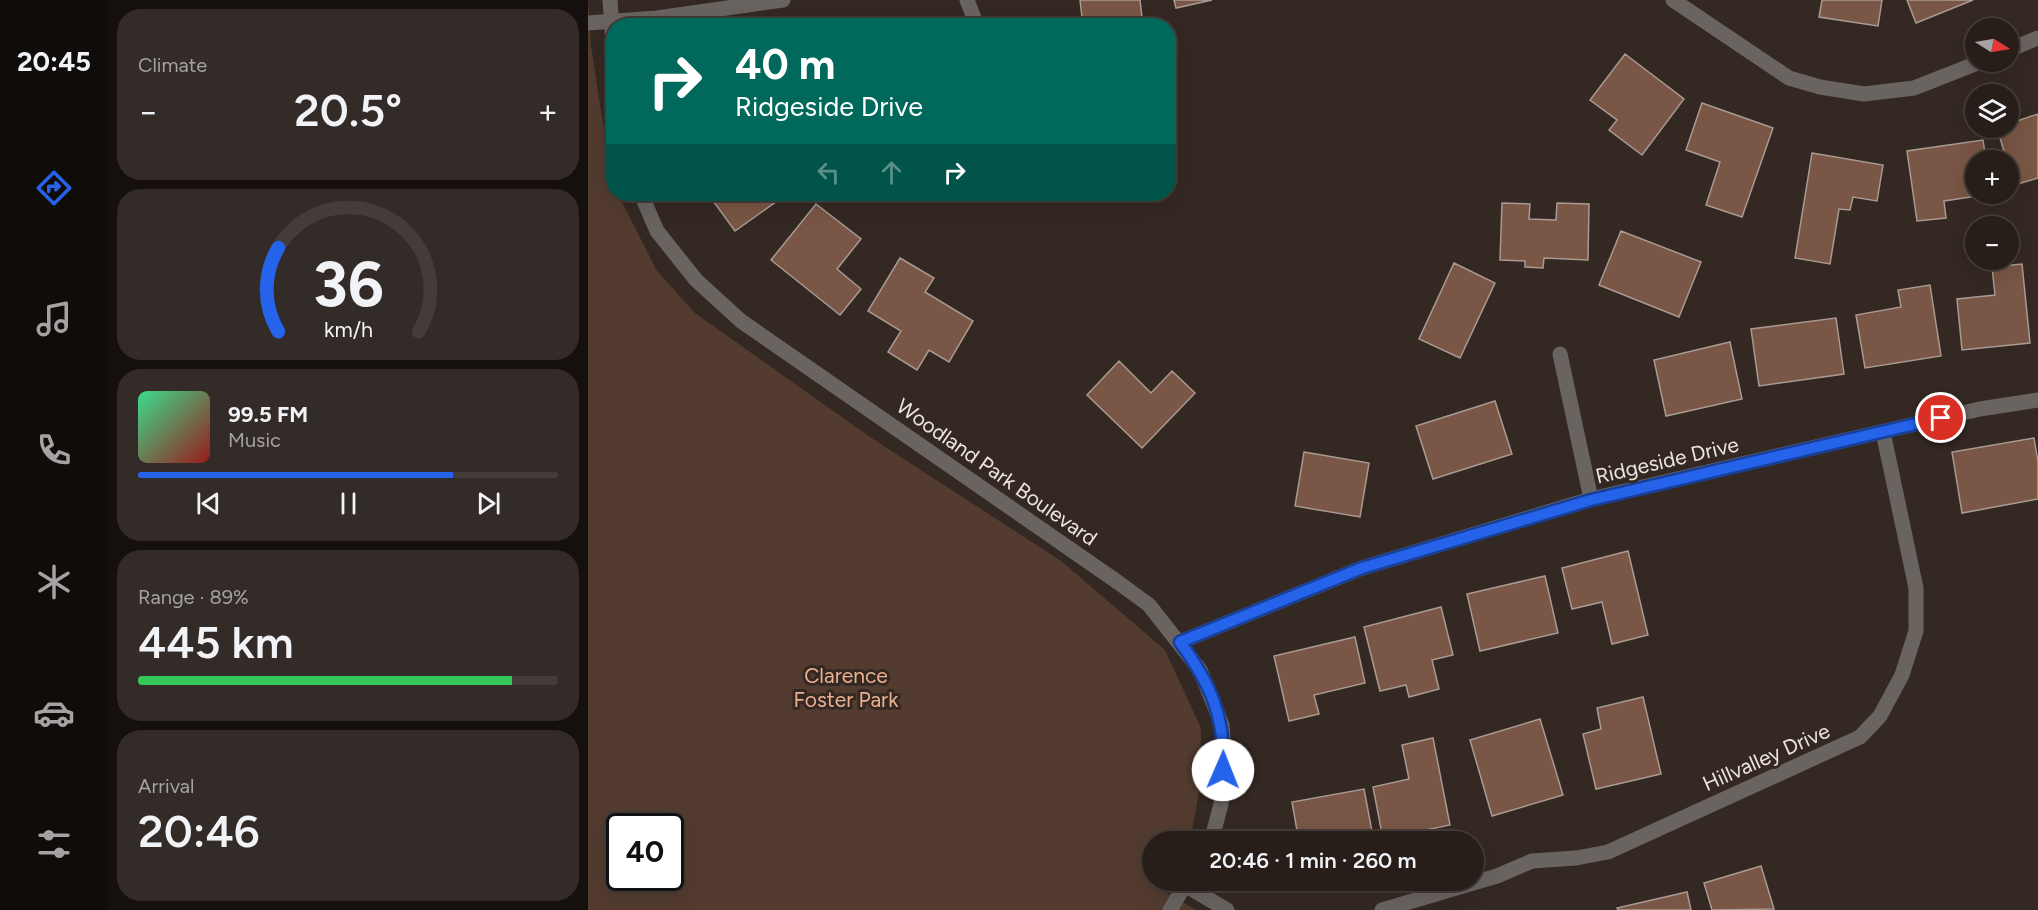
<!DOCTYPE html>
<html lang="en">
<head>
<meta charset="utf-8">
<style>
  :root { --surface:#271e1a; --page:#332b27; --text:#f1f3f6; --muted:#a4a2a2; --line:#433c39; --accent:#2563eb }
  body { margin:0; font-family:Figtree,sans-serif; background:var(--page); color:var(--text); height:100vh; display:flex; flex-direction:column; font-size:22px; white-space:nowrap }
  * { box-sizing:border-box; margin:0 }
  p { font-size:20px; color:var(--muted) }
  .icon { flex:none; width:33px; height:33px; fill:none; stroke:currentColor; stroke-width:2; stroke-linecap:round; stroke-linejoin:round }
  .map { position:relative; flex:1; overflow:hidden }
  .panel { display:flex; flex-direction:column; gap:9px; padding:9px; background:#15100e; width:480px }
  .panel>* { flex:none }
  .banner { position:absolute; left:18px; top:18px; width:570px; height:183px; border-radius:24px; box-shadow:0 6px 24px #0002,0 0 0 2px var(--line); background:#00695c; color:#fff; overflow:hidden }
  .needle { width:39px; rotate:101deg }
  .controls { position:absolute; left:1377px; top:18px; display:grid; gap:12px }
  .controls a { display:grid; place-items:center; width:54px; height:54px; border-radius:50%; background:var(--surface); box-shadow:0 6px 24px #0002,0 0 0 2px var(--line); font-size:30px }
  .speed { position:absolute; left:18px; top:813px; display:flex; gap:12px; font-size:30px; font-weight:700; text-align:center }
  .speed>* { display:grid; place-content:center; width:78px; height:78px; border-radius:50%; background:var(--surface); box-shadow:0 6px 24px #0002,0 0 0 2px var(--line); line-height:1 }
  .speed .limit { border:3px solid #111; border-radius:9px; background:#fff; color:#111 }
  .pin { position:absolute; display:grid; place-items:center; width:51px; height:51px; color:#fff; margin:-26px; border:3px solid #fff; border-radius:50%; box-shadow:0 2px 6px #0007 }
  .me { position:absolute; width:66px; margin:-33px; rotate:1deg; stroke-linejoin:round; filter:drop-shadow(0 0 4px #0008) }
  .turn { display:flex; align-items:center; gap:21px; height:126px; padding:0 30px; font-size:27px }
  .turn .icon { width:78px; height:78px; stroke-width:2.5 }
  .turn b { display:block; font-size:42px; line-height:51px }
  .lanes { display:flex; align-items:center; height:57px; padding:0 30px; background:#0003; justify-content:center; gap:30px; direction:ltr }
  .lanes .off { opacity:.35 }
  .big { font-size:45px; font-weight:600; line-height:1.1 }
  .panel .card { flex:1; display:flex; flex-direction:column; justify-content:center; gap:9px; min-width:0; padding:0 21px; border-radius:24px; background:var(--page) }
  .panel .dial { align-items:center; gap:0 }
  .dial svg { height:156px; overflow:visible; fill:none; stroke:var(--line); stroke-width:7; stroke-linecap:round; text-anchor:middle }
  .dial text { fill:var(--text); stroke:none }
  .song { display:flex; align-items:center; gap:18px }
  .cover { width:72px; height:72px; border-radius:9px; background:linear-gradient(135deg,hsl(150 70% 55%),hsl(0 70% 35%)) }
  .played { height:6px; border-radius:3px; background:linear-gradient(90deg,var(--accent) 75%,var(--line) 75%) }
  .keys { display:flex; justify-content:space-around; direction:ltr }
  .heat { display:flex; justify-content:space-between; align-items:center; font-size:33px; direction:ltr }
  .charge { height:9px; border-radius:4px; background:linear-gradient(90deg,#34c759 89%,var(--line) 0) }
  .trip { position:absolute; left:554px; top:831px; width:342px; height:60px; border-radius:30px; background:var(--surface); box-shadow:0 6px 24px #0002,0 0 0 2px var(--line); font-weight:600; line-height:60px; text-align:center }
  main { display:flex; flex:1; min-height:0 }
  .tabs { display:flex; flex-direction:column; width:108px; justify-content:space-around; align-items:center; background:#100c0a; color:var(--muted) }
  .tabs .icon { width:42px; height:42px }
  .tabs .on { color:var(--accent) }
  .tabs b { font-size:27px; color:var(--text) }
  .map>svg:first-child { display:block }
</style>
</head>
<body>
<main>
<nav class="tabs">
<b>20:45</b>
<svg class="icon on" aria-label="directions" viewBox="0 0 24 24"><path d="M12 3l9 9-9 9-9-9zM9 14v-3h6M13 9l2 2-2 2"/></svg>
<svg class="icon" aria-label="music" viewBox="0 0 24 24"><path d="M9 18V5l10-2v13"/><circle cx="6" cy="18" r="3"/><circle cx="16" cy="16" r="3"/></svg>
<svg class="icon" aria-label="phone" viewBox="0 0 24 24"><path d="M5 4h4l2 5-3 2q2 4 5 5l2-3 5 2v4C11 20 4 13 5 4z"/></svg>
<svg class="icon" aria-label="climate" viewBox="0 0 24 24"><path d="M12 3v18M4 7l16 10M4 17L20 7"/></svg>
<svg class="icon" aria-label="car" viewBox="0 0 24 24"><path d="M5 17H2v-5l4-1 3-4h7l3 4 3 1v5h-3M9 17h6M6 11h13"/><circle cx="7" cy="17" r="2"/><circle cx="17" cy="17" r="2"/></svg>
<svg class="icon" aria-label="filters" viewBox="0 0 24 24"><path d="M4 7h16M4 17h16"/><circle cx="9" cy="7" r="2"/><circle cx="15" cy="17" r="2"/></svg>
</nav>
<section class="panel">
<div class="card"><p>Climate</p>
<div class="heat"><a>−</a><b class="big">20.5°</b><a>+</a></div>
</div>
<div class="card dial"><svg viewBox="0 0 100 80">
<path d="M14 69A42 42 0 1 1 86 69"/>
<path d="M14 69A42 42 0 0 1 14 26" stroke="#2563eb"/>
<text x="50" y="56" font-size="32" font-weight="700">36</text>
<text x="50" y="72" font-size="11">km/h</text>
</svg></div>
<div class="card">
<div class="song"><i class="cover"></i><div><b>99.5 FM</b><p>Music</p></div></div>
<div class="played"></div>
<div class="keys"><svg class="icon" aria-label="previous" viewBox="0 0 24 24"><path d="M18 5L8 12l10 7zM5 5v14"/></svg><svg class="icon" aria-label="pause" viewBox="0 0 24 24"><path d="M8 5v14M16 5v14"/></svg><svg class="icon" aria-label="next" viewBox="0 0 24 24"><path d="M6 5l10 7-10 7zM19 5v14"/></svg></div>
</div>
<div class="card"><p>Range · 89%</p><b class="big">445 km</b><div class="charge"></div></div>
<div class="card"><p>Arrival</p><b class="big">20:46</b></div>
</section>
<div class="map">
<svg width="1450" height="910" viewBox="0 0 1450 910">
  <rect width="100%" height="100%" fill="#342822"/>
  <!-- green -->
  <path fill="#533b2f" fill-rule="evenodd" d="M0 0 3 46 26 194H30L69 271 107 313 282 437 473 561 577 650 613 728 612 788 602 841 564 842V880L580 881 574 890 608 910H0ZM32 826H82V878H32Z"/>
  <!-- building -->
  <path fill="#795645" stroke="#a99a93" stroke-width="1.5" d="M492 0H552L555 26H495Z
    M586 0H624L588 8Z
    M1234 0H1294L1290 26 1231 17Z
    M1319 0H1385L1328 23Z
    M1037 54 1096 99 1054 155 1021 130 1029 120 1002 100Z
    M1114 103 1185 128 1154 217 1118 205 1132 162 1098 150Z
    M1450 114V178L1426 185 1409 128H1420V124Z
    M1395 140 1398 160H1388V194H1403L1356 201 1358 218 1329 221 1319 151Z
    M1224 153 1295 165 1289 201 1265 197 1262 210 1251 209 1242 264 1207 258Z
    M120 194H199L147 231Z
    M914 203 942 204 941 219 968 220 969 203 1001 204 1000 260 956 258 955 268 937 267V261L912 260Z
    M228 204 273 239 249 269 273 289 252 315 183 260Z
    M1033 231 1113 262 1091 317 1011 285Z
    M312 258 346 278 337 292 385 321 361 362 341 350 329 370 300 352 313 331 280 311Z
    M866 263 907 283 872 358 831 339Z
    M1434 264 1442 343 1374 350 1369 299 1407 295 1404 267Z
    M1342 285 1353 356 1277 368 1268 315 1313 307 1310 290Z
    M1248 318 1256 374 1171 386 1163 329Z
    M1142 342 1154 399 1078 416 1066 360Z
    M531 361 563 393 584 371 607 393 554 448 499 395Z
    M907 401 924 454 845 479 828 426Z
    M1446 438 1450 462V499L1374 513 1364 452Z
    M716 452 781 463 772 517 707 506Z
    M1040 551 1060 635 1024 644 1014 602 984 609 974 568Z
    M957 576 970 633 892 651 879 594Z
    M853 607 865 655 844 660 851 689 821 697 818 685 792 691 776 627Z
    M767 637 777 683 726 695 731 714 701 721 686 656Z
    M1055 697 1073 774 1008 789 995 734 1013 729 1009 708Z
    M952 719 975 795 904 816 882 740Z
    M845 738 862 825 795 839 785 787 821 779 814 745Z
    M776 789 786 842H711L704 802Z
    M1173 866 1186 909 1124 910 1116 883Z
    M1099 892 1103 910H1030L1029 908Z"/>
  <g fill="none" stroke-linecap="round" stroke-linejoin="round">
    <!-- minor -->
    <path stroke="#6a6461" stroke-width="15" d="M22 0 26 57
      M379 0 389 26
      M1085 0 1201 78 1232 87 1276 94 1326 88 1392 62
      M0 23 69 18 195 0
      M1420 50 1450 38
      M53 194 69 231 108 280 153 321 531 583 561 605 612 670 634 725 636 749 633 804 623 842
      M972 354 1003 499
      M592 642 774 568 1003 499 1392 409 1450 400
      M597 885 639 910
      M582 910 600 880
      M794 910 909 876 944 861 988 858 1020 852 1272 737 1292 716 1314 675 1328 631V588L1295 432"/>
  </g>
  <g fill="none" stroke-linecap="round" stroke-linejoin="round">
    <defs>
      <path id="route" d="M635 770C638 718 622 683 592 642L774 568 1003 500 1353 418"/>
    </defs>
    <!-- route casing -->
    <use href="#route" stroke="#184099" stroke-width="15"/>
    <!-- route -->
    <use href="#route" stroke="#2563eb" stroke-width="10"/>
  </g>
  <g text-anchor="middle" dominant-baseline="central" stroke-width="6" stroke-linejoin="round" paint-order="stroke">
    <!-- street labels -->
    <g font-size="21" fill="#ece4e0" stroke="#342822">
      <text transform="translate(1079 460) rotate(-13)">Ridgeside Drive</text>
      <text transform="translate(409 472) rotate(35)">Woodland Park Boulevard</text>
      <text transform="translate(1178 757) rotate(-24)">Hillvalley Drive</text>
    </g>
    <!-- park labels -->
    <g font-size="21" fill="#ecaf90" stroke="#342822">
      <text x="258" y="675">Clarence<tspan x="258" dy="24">Foster Park</tspan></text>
    </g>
  </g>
</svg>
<div class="controls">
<a><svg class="needle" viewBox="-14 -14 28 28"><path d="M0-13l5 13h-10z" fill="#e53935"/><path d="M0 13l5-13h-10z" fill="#a4a2a2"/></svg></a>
<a><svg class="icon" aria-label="layers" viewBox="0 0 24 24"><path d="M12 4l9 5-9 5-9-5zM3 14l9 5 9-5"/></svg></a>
<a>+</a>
<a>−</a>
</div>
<div class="speed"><div class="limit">40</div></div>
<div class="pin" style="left:1353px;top:418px;background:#d93025"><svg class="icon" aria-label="arrive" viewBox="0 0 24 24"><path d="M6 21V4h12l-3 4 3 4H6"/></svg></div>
<svg class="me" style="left:635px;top:770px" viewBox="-20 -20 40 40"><circle r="19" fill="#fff"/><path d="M0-13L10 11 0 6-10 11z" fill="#2563eb"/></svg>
<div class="trip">20:46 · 1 min · 260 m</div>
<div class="banner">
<div class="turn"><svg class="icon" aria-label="right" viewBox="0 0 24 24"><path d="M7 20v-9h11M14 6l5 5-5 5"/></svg><div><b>40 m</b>Ridgeside Drive</div></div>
<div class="lanes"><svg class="icon off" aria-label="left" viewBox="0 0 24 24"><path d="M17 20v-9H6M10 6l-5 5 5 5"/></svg><svg class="icon off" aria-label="ahead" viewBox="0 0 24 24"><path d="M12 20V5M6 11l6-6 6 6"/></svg><svg class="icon" aria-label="right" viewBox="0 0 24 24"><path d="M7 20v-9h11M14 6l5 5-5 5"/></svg></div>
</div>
</div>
</main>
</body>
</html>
